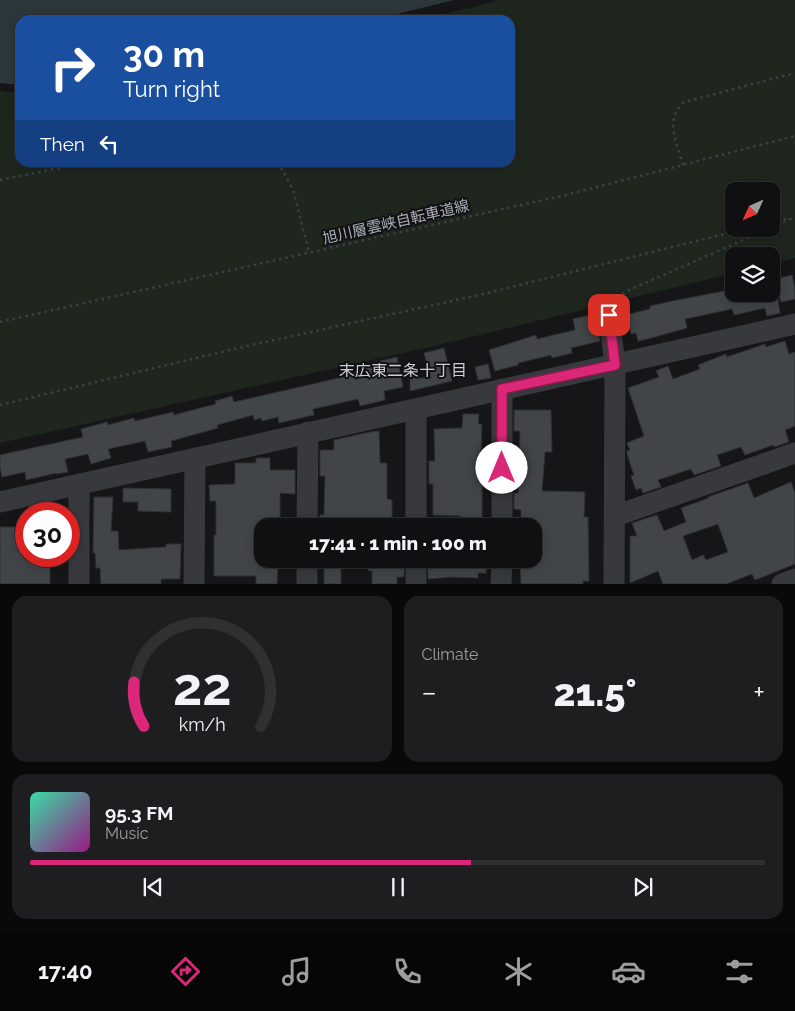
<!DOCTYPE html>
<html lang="en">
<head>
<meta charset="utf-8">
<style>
  :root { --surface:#101012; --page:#1e1e20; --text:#f1f3f6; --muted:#9c9d9f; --line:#303032; --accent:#db2777 }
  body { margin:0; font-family:Raleway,"Noto Sans JP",sans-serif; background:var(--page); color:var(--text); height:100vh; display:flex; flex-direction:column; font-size:19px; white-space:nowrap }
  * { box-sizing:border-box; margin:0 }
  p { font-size:16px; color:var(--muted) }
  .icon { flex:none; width:28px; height:28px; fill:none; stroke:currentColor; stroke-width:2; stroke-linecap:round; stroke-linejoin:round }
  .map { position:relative; height:584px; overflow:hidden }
  .side { display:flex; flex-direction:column; gap:12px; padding:12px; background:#09090a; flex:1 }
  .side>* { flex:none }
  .guide { position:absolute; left:15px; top:15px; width:500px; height:152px; border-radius:15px; box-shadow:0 2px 12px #0003,0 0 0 1px var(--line); background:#1a4fa0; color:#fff; overflow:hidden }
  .needle { width:32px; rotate:225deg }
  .fabs { position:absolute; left:725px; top:182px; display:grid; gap:10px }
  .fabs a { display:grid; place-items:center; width:55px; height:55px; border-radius:10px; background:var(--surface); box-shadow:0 2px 12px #0003,0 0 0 1px var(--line); font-size:25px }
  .speed { position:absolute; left:15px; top:502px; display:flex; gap:10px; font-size:25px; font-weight:700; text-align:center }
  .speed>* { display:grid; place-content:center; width:65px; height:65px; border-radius:50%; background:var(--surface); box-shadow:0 2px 12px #0003,0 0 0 1px var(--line); line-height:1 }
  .speed .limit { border:8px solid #d22; background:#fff; color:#111 }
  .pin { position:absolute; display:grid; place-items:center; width:42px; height:42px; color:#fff; margin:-21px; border-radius:10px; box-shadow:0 2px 8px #0006 }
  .me { position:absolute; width:55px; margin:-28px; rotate:0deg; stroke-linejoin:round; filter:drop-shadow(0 0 4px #0008) }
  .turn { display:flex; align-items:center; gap:18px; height:105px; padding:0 25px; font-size:22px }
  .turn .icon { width:65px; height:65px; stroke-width:2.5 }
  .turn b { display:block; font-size:35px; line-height:42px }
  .then { display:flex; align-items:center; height:48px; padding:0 25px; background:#0003; gap:10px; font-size:19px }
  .big { font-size:38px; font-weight:800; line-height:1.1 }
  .side .widget { flex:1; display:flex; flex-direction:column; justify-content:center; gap:8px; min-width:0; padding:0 18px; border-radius:15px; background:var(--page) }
  .side .dial { align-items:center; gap:0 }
  .dial svg { height:130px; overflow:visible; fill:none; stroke:var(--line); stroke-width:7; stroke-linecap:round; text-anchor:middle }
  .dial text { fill:var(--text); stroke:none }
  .song { display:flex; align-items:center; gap:15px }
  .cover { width:60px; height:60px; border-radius:8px; background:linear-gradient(135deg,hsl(160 70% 55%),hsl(310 70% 35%)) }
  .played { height:5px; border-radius:2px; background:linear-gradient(90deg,var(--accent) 60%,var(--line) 60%) }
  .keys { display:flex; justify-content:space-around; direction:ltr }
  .heat { display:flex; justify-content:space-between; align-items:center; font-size:28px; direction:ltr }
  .side .tiles { flex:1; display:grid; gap:12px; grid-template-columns:1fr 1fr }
  .widget:last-child { grid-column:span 2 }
  .trip { position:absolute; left:254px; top:518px; width:288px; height:50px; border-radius:15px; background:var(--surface); box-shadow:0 2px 12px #0003,0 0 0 1px var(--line); font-weight:800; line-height:50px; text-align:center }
  .tab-bar { display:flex; height:80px; justify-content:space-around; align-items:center; background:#060607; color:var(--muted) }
  .tab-bar .icon { width:35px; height:35px }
  .tab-bar .current { color:var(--accent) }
  .tab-bar b { font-size:22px; color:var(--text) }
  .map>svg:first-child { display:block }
</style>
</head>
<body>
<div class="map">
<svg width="795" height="584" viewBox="0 0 795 584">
  <rect width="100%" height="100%" fill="#161618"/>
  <!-- green -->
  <path fill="#1e261e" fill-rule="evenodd" d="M500 0H795V258L771 264V256H734V273L434 346 0 443V91L20 93V162H510V20H420ZM771 191V229H734V191Z"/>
  <!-- water -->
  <path fill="#2c373c" d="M0 0H454L373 20H20V85L0 83Z"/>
  <!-- building -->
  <path fill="#424548" stroke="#303134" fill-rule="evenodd" d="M792 275 795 290V299L781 302 775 279Z
    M734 289V296L745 294H777L780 313 767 316 765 308 734 315 732 309 685 319 687 328 651 338 638 341 636 333 631 334 626 315 650 309V306L668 302Z
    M595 314 600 341 571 348 572 353 552 358 551 355 518 363V365L495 371 489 350 536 335 537 339 575 330 573 319Z
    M785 341 789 354 795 352V426L785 430 789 442 774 447 773 445 745 455 741 447 717 455 721 466 694 475 691 469 658 480 661 487 643 493 641 488 636 490 631 476 634 475 627 454V451L630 450 627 443 644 436 628 388 659 377 656 371 668 366 673 379 700 369 698 365 726 354 727 357 765 344 766 347Z
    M444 348 452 381 410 391V378H431L424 353Z
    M397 357 403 387 384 391 385 400 360 406 358 399 313 409 314 415 279 423 278 417 262 421 261 418 254 420 253 415 217 425 218 428 171 441 172 447 148 452 145 441 108 449 111 458 91 464 88 454 65 459 68 472 56 474V473L26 480 25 472 2 477 0 467V455L83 437 81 429 107 422 108 425 134 418 135 421 173 412 174 415 216 404 215 401 232 396 234 402 352 375 350 368Z
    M488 364 491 378 478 380 475 367Z
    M514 410H551L552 452H545L542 491 585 492 584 517H588L589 581H583V584H521L520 559H532V526H521V510L514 509V493H518L519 468 520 431H514Z
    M463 414H479L478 424H482L481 454H485V460H490V474H484V481H482V526H461V516L433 515V484H429V461H435L434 429 462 428Z
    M379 431 380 463H387V499L392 500V526H319L320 515H324L325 476H320V450H334V440L370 432Z
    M256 458H270V470H295V494L280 493V526H262V559H278L277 584H256V576H214V535H216V501H210L209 485 235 484V463H256Z
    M791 482 795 493V564L755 580 752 574 726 584H663L658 571 630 583V536H637L632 523 657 515 664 531 686 522 681 508 709 498 708 497 748 483 754 498ZM718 524 728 552 706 560 703 555 692 560 683 536Z
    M123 488 171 489V512L138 511V502H123Z
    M94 497H113L111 531H118L119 550 166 547V544H181L180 579H161V584H101L100 568H96L95 553H93Z
    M0 527H26V556H50V584H0Z
    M324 559H341V584H324Z
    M368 559H404V577H397V584H372V571H368Z
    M428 559 487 560 486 573H478V578L452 577 428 579Z"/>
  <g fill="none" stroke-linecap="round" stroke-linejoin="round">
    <!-- path -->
    <path stroke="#3d4044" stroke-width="2.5" stroke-dasharray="2.5 4" stroke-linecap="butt" d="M278 162 293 190 309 252
      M683 165C677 144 664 118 684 102L795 73
      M0 180 89 162
      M771 222 789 218
      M771 227 795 217
      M617 298 627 291 768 229
      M0 322 570 194 795 136
      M0 405 238 348 479 295 745 229"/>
    <!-- minor -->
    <path stroke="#37393d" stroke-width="21" d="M609 315 615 365 614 584
      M416 409V526
      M79 484V584
      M0 502 795 324
      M615 516 795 453
      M307 526 308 432
      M502 526V389
      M416 559V584
      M194 584 195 458
      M307 584V559
      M501 584 502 559
      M782 584 795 579"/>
  </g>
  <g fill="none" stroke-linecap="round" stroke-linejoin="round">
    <defs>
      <path id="route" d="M502 468V389L615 365 609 315"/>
    </defs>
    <!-- route casing -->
    <use href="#route" stroke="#8e194d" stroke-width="12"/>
    <!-- route -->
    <use href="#route" stroke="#db2777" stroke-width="9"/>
  </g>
  <g text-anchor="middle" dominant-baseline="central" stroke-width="4" stroke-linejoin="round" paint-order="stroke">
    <!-- street labels -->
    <g font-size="15" fill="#a8afb8" stroke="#111113">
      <text transform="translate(396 222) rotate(-13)">旭川層雲峡自転車道線</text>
    </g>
    <!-- neighbourhood labels -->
    <g font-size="16" fill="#c9ced4" stroke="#111113">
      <text x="403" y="370">末広東二条十丁目</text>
    </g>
  </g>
</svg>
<div class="fabs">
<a><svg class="needle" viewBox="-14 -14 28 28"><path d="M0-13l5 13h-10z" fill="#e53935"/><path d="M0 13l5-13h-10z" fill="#9c9d9f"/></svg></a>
<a><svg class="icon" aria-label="layers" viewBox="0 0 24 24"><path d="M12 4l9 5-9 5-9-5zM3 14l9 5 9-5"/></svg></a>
</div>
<div class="speed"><div class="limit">30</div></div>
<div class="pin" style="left:609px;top:315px;background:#d93025"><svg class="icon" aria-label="arrive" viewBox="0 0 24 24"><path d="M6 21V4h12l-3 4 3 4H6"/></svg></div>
<svg class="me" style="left:502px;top:468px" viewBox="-20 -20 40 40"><circle r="19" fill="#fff"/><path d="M0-13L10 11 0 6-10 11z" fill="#db2777"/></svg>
<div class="trip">17:41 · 1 min · 100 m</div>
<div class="guide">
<div class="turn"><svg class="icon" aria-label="right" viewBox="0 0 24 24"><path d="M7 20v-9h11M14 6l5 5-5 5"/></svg><div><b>30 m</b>Turn right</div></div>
<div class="then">Then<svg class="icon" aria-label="left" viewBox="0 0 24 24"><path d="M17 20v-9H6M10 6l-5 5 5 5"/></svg></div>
</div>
</div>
<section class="side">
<div class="tiles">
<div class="widget dial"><svg viewBox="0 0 100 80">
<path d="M14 69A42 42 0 1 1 86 69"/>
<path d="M14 69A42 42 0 0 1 8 42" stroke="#db2777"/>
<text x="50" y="56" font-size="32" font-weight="700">22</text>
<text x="50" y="72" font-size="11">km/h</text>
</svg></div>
<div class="widget"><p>Climate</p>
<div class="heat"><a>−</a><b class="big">21.5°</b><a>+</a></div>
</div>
<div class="widget">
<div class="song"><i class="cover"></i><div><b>95.3 FM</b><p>Music</p></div></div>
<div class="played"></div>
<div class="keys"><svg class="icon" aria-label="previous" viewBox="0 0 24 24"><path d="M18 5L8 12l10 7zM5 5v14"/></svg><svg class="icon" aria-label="pause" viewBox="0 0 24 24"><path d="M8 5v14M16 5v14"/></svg><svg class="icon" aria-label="next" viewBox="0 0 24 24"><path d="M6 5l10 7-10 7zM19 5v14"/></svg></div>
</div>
</div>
</section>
<nav class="tab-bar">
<b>17:40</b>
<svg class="icon current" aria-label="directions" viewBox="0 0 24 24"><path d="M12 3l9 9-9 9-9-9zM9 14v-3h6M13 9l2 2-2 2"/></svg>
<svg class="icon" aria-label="music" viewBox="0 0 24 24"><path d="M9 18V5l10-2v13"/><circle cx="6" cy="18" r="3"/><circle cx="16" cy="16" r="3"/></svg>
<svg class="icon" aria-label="phone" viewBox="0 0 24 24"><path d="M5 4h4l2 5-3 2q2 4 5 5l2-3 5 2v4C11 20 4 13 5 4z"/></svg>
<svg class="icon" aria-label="climate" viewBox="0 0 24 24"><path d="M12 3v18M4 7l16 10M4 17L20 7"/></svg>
<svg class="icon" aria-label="car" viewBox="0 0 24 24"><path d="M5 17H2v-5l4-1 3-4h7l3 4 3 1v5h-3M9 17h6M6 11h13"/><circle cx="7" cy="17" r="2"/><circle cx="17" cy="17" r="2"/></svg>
<svg class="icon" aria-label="filters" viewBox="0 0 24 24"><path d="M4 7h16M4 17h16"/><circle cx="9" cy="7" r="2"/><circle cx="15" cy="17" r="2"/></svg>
</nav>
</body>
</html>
